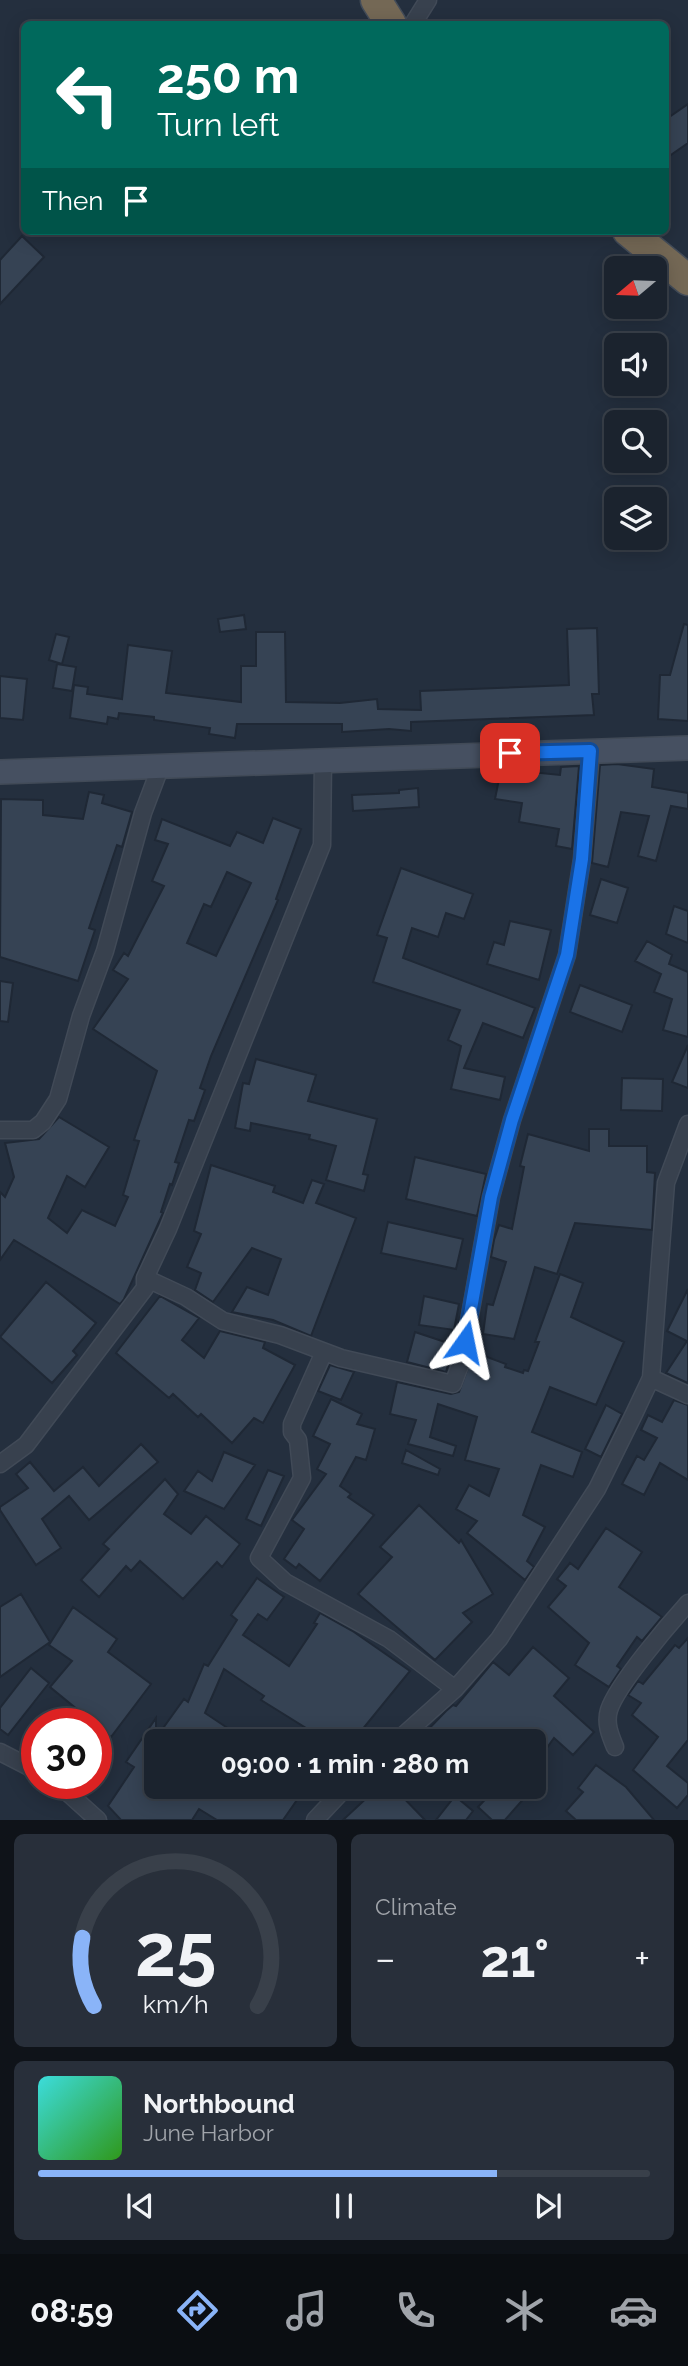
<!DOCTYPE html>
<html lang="en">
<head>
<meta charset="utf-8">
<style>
  :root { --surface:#1b232e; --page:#282f3a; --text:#f1f3f6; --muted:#a0a4aa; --line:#39404a; --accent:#8ab4f8 }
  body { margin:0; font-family:Raleway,sans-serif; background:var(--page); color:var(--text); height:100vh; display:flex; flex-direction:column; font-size:26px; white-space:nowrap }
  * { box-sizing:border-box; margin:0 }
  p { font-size:23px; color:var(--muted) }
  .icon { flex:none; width:38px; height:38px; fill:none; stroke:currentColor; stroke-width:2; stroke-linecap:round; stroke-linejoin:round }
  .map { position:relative; height:1820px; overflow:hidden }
  .panel { display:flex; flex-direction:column; gap:14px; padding:14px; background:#0f1319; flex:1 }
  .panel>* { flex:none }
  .hud { position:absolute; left:21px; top:21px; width:648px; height:214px; border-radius:10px; box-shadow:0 4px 18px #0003,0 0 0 2px var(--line); background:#00695c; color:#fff; overflow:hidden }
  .needle { width:46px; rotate:251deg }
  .fabs { position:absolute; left:604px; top:256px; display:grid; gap:14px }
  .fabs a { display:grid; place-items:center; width:63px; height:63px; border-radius:10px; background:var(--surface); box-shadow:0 4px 18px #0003,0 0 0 2px var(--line); font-size:35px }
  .speed { position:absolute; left:21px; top:1708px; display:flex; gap:14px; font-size:35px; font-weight:700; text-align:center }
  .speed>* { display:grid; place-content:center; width:91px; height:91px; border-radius:50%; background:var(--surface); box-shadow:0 4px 18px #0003,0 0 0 2px var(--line); line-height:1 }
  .speed .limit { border:10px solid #d22; background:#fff; color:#111 }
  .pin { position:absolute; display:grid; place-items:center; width:60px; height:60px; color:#fff; margin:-30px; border-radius:14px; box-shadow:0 4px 10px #0006 }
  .me { position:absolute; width:77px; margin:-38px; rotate:12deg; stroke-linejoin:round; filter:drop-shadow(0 0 5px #0008) }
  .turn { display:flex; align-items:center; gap:24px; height:147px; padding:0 21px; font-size:32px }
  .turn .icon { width:91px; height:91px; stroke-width:2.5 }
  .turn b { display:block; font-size:49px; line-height:60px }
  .then { display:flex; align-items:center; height:66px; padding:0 21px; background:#0003; gap:14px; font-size:26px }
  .big { font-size:52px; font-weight:700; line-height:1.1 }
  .panel .widget { flex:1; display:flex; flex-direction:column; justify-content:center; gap:10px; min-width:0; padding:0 24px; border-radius:10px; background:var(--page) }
  .panel .dial { align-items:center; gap:0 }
  .dial svg { height:182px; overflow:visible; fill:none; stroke:var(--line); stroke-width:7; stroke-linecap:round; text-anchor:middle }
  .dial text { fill:var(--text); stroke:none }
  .song { display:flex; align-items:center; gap:21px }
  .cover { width:84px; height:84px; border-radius:10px; background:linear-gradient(135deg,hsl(180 70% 55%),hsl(110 70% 35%)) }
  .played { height:7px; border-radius:4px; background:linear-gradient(90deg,var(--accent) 75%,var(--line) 75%) }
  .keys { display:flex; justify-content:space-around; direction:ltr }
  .heat { display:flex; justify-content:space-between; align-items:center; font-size:38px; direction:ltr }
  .panel .tiles { flex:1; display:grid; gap:14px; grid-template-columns:1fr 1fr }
  .widget:last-child { grid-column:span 2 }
  .trip { position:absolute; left:144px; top:1729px; width:402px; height:70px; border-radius:10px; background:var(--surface); box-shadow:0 4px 18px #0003,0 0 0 2px var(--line); font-weight:700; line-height:70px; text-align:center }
  .tabs { display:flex; height:112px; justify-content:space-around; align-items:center; background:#0b0e12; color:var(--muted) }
  .tabs .icon { width:49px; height:49px }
  .tabs .current { color:var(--accent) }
  .tabs b { font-size:32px; color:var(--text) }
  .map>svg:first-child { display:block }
</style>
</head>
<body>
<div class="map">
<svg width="688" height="1820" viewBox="0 0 688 1820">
  <rect width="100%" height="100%" fill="#242f3e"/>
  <!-- building -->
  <path fill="#364354" stroke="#1f2835" stroke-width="2" fill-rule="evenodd" d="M688 104V143L665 159V120Z
    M22 236 44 257 0 304V260Z
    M244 615 246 629 220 632 218 619Z
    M684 624 688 625V721L658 719 660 675H670Z
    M597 628 599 694H592L594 715 411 722V731L389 729 342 732V724H237L235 738 209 734 210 728 154 720V717L119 713 118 719 108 717 107 724 70 718 74 685 88 687 87 694 122 699 128 645 172 651 166 693 241 702V666H256V632H285L286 702 340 703 377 699 378 709 421 710 420 691 569 685 567 629Z
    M56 634 69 637 62 664 49 660Z
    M57 664 76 667 72 691 53 688Z
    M0 676 27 679 23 720 0 718Z
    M617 764 654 769 652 787 688 793V809L671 806 656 861 638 856 649 816 621 812 608 867 592 863 600 765Z
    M579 766 572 849 556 846 559 829 519 822 522 803 495 799 501 769 560 775 561 767Z
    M418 788 419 807 353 811 352 795 399 793V790Z
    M89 792 104 795 102 803 132 812 122 847 117 845 89 928 95 930 78 981 0 957 1 799 43 800V815L83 819Z
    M273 818 301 829 276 899 278 900 211 1056 200 1088 205 1090 194 1121 189 1120 175 1162 179 1163 172 1185 170 1184 161 1212 163 1213 124 1299 120 1304 14 1240 0 1260V1192L5 1197 14 1177 5 1143 39 1139 59 1117 109 1147 85 1187 67 1176 48 1218 67 1233 82 1210 115 1226 128 1197 123 1195 139 1141 134 1140 157 1071 93 1029 128 979 113 970 124 953 128 956 164 886 152 881 168 844 155 840 162 819 230 846 237 832 263 843ZM227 872 251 883 216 956 187 943 204 904 211 907Z
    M401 868 473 894 464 919 446 913 438 937 412 928 403 958 535 1008 523 1038 483 1023 464 1068 505 1077 500 1100 451 1089 461 1046 448 1040 460 1010 373 982 387 938 377 935Z
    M601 879 628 888 617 923 590 915Z
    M674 906 688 911V943L666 934Z
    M510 921 551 930 539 980 487 964 494 942 504 945Z
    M647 941 672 955 669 964 688 972V1037L663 1030 672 999 654 992 661 974 635 961Z
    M0 981 13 983 8 1022 0 1021Z
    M580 985 632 1005 622 1032 570 1012Z
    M688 1045V1088L672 1082Z
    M256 1059 316 1075 308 1101 377 1119 363 1174 368 1175 364 1191 326 1180 336 1146 309 1139 310 1135 251 1123 250 1131 235 1128 243 1083 249 1084Z
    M622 1078 663 1079 662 1111 621 1110Z
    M589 1129H609V1146H647V1172L655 1173 652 1230 575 1223 557 1274 535 1267 514 1339 483 1334 487 1304 493 1305 506 1262 491 1257 494 1240 499 1225 512 1229 524 1167 520 1166 528 1134 589 1151Z
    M415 1157 486 1174 477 1216 406 1199Z
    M211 1165 275 1186 273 1192 303 1203 312 1180 324 1184 316 1203 356 1218 311 1336 273 1320 232 1312 247 1287 268 1295 281 1259 252 1248 213 1302 195 1290 201 1273 187 1267 201 1234 194 1231Z
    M388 1222 463 1239 456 1269 381 1253Z
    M560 1274 583 1283 571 1317 624 1342 596 1405 550 1387 532 1432 582 1452 573 1477 541 1465 523 1515 545 1527 527 1561 534 1567 525 1580 467 1533 477 1521 456 1509 469 1485 489 1496 499 1469 465 1460 477 1417 438 1404 430 1437 456 1446 453 1456 408 1444 416 1420 390 1414 397 1382 451 1394 459 1392 474 1352 506 1364 505 1367 523 1373 524 1370 528 1371 539 1342H535Z
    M46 1282 96 1323 73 1351 77 1355 52 1383 0 1337Z
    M688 1289V1383L666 1373 687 1341 667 1331Z
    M160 1296 199 1318 182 1340 204 1358 220 1331 265 1342 263 1348 295 1365 263 1423 254 1418 232 1443 201 1414 198 1417 173 1394 169 1398 116 1353Z
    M424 1296 459 1304 454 1330 419 1325Z
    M415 1332 454 1345 446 1372 407 1362Z
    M330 1365 354 1372 341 1400 318 1391Z
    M331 1399 362 1414 357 1424 375 1429 366 1460 356 1457 340 1486 351 1494 348 1497 374 1515 320 1581 299 1564 296 1568 284 1559 304 1529 292 1520 326 1474 317 1469 330 1444 313 1436Z
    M674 1400 688 1405V1480L660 1463 644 1495 622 1484 637 1456 644 1460 657 1438 641 1430 648 1415 662 1422Z
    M606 1405 622 1414 601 1457 585 1449Z
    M141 1444 158 1462 89 1520 69 1496 42 1519 61 1548 36 1565 0 1510V1507L28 1488 16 1474 30 1462 54 1491 83 1467 99 1486Z
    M406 1450 440 1469 438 1475 402 1463Z
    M224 1452 255 1465 224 1509 184 1491 198 1471 212 1481Z
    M268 1470 284 1476 261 1526 246 1519Z
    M165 1479 178 1494 164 1514 191 1534 206 1516 240 1544 222 1567 217 1562 183 1599 140 1561 131 1571 126 1566 99 1597 81 1580 109 1549 103 1544Z
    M419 1505 459 1543 461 1540 493 1594 463 1613 472 1622 435 1660 358 1594 392 1557 380 1547Z
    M606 1528 642 1552 619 1587 662 1617 642 1641 637 1637 617 1666 621 1669 609 1687 575 1665 589 1643 548 1607 566 1586 557 1579 570 1563 578 1569Z
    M257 1578 284 1597 267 1620 258 1614 243 1635 289 1666 317 1624 314 1623 320 1613 354 1632 410 1671 353 1741H327L261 1700 264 1696 224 1669 205 1713 232 1731 225 1741H156V1787H306L283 1820H217L199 1809 192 1820H121L108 1806 134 1767 126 1762 156 1718V1738L184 1699 188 1702 204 1664 208 1666 237 1620 231 1615Z
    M21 1594 50 1642 0 1677V1607Z
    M73 1607 117 1639 108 1652 151 1684 111 1737 50 1687 72 1661 49 1645Z
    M688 1638V1740L667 1766 688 1783V1795L677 1808 633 1770 658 1737 632 1715 641 1703 628 1695 638 1681 643 1684 675 1645 679 1648Z
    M533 1647 569 1678 554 1696 594 1732 573 1755 554 1738 534 1766V1741H496L486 1733 479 1741H417L446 1711 453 1705 456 1706 493 1662 509 1675Z
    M31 1668 49 1683 8 1735 0 1729V1708Z
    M596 1765 626 1787 654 1820H576L566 1811 583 1792 578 1788Z
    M366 1787H393L425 1820H343L372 1793Z
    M497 1787H534L505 1820H492L478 1807Z
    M455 1796 473 1811 466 1820H436Z"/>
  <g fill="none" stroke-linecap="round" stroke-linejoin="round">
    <defs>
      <path id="street" d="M413 24 428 0
        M0 1130H33L43 1122 58 1099 81 1016 105 951 143 813 160 768
        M145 1278 186 1297 223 1321 280 1335 341 1358 453 1384 462 1360 491 1197 512 1120 567 955 582 859 591 751
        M324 1352 292 1424V1432L298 1440 302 1478 259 1558 285 1582 389 1639 455 1689
        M651 1378 688 1395
        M0 1464 26 1445 145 1288V1278L168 1229 322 845 323 759
        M397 1741 455 1689 499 1639 597 1489 634 1414 651 1378 666 1183 688 1124
        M615 1747C610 1735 605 1723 609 1710 617 1685 669 1624 688 1603
        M0 1752 37 1771
        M57 1783 98 1820
        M315 1820 346 1787"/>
      <path id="secondary" d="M0 772 688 748"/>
      <path id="highway" d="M376 0 391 24
        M628 231 688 280"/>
    </defs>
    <!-- street casing -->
    <use href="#street" stroke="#414a57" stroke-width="19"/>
    <!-- secondary casing -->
    <use href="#secondary" stroke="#414a57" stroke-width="26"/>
    <!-- highway casing -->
    <use href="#highway" stroke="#434c59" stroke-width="33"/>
    <!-- street -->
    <use href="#street" stroke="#38414e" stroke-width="16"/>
    <!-- secondary -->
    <use href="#secondary" stroke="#465061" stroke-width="23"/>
    <!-- highway -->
    <use href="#highway" stroke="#746855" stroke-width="30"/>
  </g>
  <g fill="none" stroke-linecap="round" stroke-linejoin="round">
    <defs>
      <path id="route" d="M465 1342 491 1197 512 1120 567 955 582 859 590 751 510 753"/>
    </defs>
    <!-- route casing -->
    <use href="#route" stroke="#114b97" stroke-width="18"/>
    <!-- route -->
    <use href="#route" stroke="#1a73e8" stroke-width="12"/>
  </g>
</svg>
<div class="fabs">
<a><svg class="needle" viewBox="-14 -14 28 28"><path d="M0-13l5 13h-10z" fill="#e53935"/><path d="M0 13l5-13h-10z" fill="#a0a4aa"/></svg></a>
<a><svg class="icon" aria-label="sound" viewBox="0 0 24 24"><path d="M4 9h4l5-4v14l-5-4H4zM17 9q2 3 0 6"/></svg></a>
<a><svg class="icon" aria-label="search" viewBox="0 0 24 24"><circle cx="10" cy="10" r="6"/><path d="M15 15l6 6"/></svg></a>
<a><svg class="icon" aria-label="layers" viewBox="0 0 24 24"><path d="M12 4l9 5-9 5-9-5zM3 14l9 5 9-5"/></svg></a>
</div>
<div class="speed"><div class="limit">30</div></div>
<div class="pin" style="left:510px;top:753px;background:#d93025"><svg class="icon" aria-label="arrive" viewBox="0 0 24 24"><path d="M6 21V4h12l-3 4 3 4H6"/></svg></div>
<svg class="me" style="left:465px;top:1342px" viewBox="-20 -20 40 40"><path d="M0-17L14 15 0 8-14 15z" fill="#1a73e8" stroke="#fff" stroke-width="4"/></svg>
<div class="trip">09:00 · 1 min · 280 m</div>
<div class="hud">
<div class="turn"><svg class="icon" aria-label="left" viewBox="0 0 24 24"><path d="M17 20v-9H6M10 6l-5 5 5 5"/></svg><div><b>250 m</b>Turn left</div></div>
<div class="then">Then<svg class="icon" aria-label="arrive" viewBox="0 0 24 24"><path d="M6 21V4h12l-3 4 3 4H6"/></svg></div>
</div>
</div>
<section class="panel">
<div class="tiles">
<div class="widget dial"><svg viewBox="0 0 100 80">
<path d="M14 69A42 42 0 1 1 86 69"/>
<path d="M14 69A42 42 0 0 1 9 39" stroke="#8ab4f8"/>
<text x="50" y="56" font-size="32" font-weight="700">25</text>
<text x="50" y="72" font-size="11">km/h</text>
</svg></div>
<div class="widget"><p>Climate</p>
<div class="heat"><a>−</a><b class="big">21°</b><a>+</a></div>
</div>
<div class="widget">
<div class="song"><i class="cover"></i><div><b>Northbound</b><p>June Harbor</p></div></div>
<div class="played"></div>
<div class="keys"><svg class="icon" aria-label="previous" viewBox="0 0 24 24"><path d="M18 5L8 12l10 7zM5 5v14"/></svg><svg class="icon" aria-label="pause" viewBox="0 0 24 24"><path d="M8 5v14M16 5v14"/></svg><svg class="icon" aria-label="next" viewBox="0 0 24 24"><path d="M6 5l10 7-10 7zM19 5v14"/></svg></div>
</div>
</div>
</section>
<nav class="tabs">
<b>08:59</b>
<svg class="icon current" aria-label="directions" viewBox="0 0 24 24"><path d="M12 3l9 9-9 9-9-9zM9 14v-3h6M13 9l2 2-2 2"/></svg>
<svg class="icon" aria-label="music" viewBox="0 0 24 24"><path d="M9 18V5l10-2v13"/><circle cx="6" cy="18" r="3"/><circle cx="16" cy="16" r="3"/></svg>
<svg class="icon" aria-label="phone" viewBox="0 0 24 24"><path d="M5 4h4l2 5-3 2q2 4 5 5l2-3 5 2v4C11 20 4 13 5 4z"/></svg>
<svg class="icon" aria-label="climate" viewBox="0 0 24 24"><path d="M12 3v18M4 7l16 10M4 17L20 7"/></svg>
<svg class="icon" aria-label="car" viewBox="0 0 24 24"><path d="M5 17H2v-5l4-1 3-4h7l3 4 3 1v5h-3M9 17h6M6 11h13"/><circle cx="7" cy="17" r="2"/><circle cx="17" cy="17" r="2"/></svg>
</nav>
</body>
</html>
